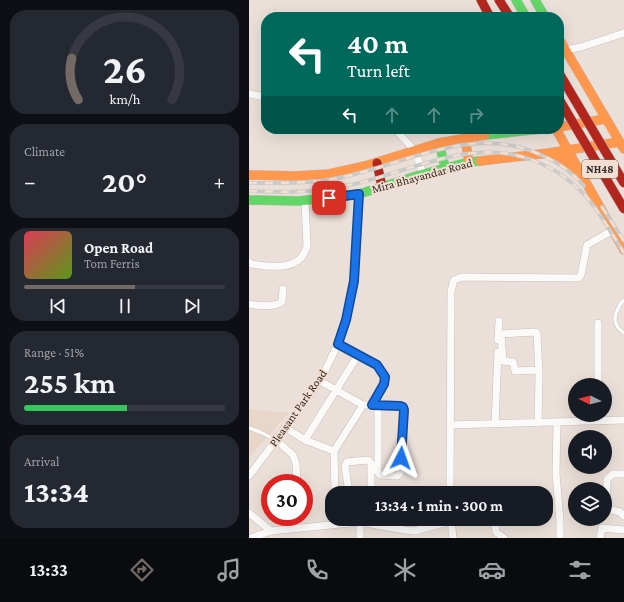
<!DOCTYPE html>
<html lang="en">
<head>
<meta charset="utf-8">
<style>
  :root { --surface:#171b24; --page:#242831; --text:#f1f3f6; --muted:#9ea1a6; --line:#363941; --accent:#736a65 }
  body { margin:0; font-family:"Crimson Pro",serif; background:var(--page); color:var(--text); height:100vh; display:flex; flex-direction:column; font-size:15px; white-space:nowrap }
  * { box-sizing:border-box; margin:0 }
  p { font-size:13px; color:var(--muted) }
  .icon { flex:none; width:22px; height:22px; fill:none; stroke:currentColor; stroke-width:2; stroke-linecap:round; stroke-linejoin:round }
  .map { position:relative; flex:1; overflow:hidden }
  .sheet { display:flex; flex-direction:column; gap:10px; padding:10px; background:#0d0f14; width:249px }
  .sheet>* { flex:none }
  .guide { position:absolute; left:12px; top:12px; width:303px; height:122px; border-radius:16px; box-shadow:0 4px 16px #0002; background:#00695c; color:#fff; overflow:hidden }
  .needle { width:26px; rotate:276deg }
  .buttons { position:absolute; left:319px; top:378px; display:grid; gap:8px }
  .buttons a { display:grid; place-items:center; width:44px; height:44px; border-radius:50%; background:var(--surface); box-shadow:0 4px 16px #0002; font-size:20px }
  .speed { position:absolute; left:12px; top:474px; display:flex; gap:8px; font-size:20px; font-weight:700; text-align:center }
  .speed>* { display:grid; place-content:center; width:52px; height:52px; border-radius:50%; background:var(--surface); box-shadow:0 4px 16px #0002; line-height:1 }
  .speed .limit { border:6px solid #d22; background:#fff; color:#111 }
  .pin { position:absolute; display:grid; place-items:center; width:34px; height:34px; color:#fff; margin:-17px; border-radius:8px; box-shadow:0 2px 6px #0006 }
  .me { position:absolute; width:44px; margin:-22px; rotate:4deg; stroke-linejoin:round; filter:drop-shadow(0 0 3px #0008) }
  .turn { display:flex; align-items:center; gap:14px; height:84px; padding:0 20px; font-size:18px }
  .turn .icon { width:52px; height:52px; stroke-width:2.5 }
  .turn b { display:block; font-size:28px; line-height:34px }
  .lanes { display:flex; align-items:center; height:38px; padding:0 20px; background:#0003; justify-content:center; gap:20px; direction:ltr }
  .lanes .off { opacity:.35 }
  .big { font-size:30px; font-weight:700; line-height:1.1 }
  .sheet .widget { flex:1; display:flex; flex-direction:column; justify-content:center; gap:6px; min-width:0; padding:0 14px; border-radius:16px; background:var(--page) }
  .sheet .dial { align-items:center; gap:0 }
  .dial svg { height:104px; overflow:visible; fill:none; stroke:var(--line); stroke-width:7; stroke-linecap:round; text-anchor:middle }
  .dial text { fill:var(--text); stroke:none }
  .song { display:flex; align-items:center; gap:12px }
  .cover { width:48px; height:48px; border-radius:6px; background:linear-gradient(135deg,hsl(350 70% 55%),hsl(90 70% 35%)) }
  .played { height:4px; border-radius:2px; background:linear-gradient(90deg,var(--accent) 55%,var(--line) 55%) }
  .keys { display:flex; justify-content:space-around; direction:ltr }
  .heat { display:flex; justify-content:space-between; align-items:center; font-size:22px; direction:ltr }
  .charge { height:6px; border-radius:3px; background:linear-gradient(90deg,#34c759 51%,var(--line) 0) }
  .trip { position:absolute; left:76px; top:486px; width:228px; height:40px; border-radius:16px; background:var(--surface); box-shadow:0 4px 16px #0002; font-weight:700; line-height:40px; text-align:center }
  .tabs { display:flex; height:64px; justify-content:space-around; align-items:center; background:#090b0e; color:var(--muted) }
  .tabs .icon { width:28px; height:28px }
  .tabs .on { color:var(--accent) }
  .tabs b { font-size:18px; color:var(--text) }
  main { display:flex; flex:1; min-height:0 }
  .map>svg:first-child { display:block }
</style>
</head>
<body>
<main>
<section class="sheet">
<div class="widget dial"><svg viewBox="0 0 100 80">
<path d="M14 69A42 42 0 1 1 86 69"/>
<path d="M14 69A42 42 0 0 1 9 37" stroke="#736a65"/>
<text x="50" y="56" font-size="32" font-weight="700">26</text>
<text x="50" y="72" font-size="11">km/h</text>
</svg></div>
<div class="widget"><p>Climate</p>
<div class="heat"><a>−</a><b class="big">20°</b><a>+</a></div>
</div>
<div class="widget">
<div class="song"><i class="cover"></i><div><b>Open Road</b><p>Tom Ferris</p></div></div>
<div class="played"></div>
<div class="keys"><svg class="icon" aria-label="previous" viewBox="0 0 24 24"><path d="M18 5L8 12l10 7zM5 5v14"/></svg><svg class="icon" aria-label="pause" viewBox="0 0 24 24"><path d="M8 5v14M16 5v14"/></svg><svg class="icon" aria-label="next" viewBox="0 0 24 24"><path d="M6 5l10 7-10 7zM19 5v14"/></svg></div>
</div>
<div class="widget"><p>Range · 51%</p><b class="big">255 km</b><div class="charge"></div></div>
<div class="widget"><p>Arrival</p><b class="big">13:34</b></div>
</section>
<div class="map">
<svg width="375" height="538" viewBox="0 0 375 538">
  <rect width="100%" height="100%" fill="#ebe0d9"/>
  <!-- built -->
  <path fill="#e9d6ca" d="M0 409 40 413 0 457Z"/>
  <g fill="none" stroke-linecap="round" stroke-linejoin="round">
    <defs>
      <path id="lane" d="M375 300C369 306 363 318 368 326 369 329 373 331 375 333
        M0 428 11 432 27 440"/>
      <path id="street" d="M317 50 332 47 375 33
        M0 94 17 97
        M146 129 166 151 174 174
        M0 262 2 264C22 267 53 272 58 245L56 200
        M0 304C10 306 23 308 33 302L34 289
        M249 340 250 321
        M89 344 109 355
        M71 381 114 405H129V472L131 475 148 476 151 473 155 410 154 407 151 405H129
        M349 385V323
        M308 422 307 473 311 522V538
        M289 423 290 375 288 333 286 332 252 334 254 361 264 362 266 371 290 370
        M246 424 249 352
        M201 425 375 420
        M37 428 56 440 85 451 114 405
        M27 440 44 455 47 464 48 483
        M56 440 109 355 128 365 137 377 135 384 123 405
        M85 451 86 493
        M375 474H364L358 479 357 506 358 509 371 512 375 516
        M0 476 71 381 89 344 97 320 105 281 110 194
        M100 493 96 466 98 462 119 460 122 463V493
        M201 493 202 291 205 280 213 277 329 278 332 275 338 245 364 230
        M0 513 22 531
        M202 519 204 538
        M245 519 247 532 255 538
        M111 522V538
        M42 529 44 517
        M2 538 22 531 111 522 156 530 165 531 202 521
        M351 538 353 528 375 530"/>
      <path id="fast" d="M267 0 277 17
        M286 0 296 17
        M236 135 293 129
        M190 143 196 167
        M0 200 50 201 110 194 174 174 220 162 231 161"/>
      <path id="slow" d="M310 39 375 149
        M310 127 356 119
        M307 129 375 250
        M216 138 220 162
        M302 154 313 159 330 171
        M231 161 300 153 370 142
        M0 175 46 176 80 174 116 166 190 143 236 135"/>
      <path id="jam" d="M232 0 241 17
        M250 0 261 17
        M128 163 133 187"/>
    </defs>
    <!-- lane casing -->
    <use href="#lane" stroke="#c6beb9" stroke-width="4.5"/>
    <!-- street casing -->
    <use href="#street" stroke="#c6beb9" stroke-width="8"/>
    <!-- fast casing -->
    <use href="#fast" stroke="#c6beb9" stroke-width="10"/>
    <!-- slow casing -->
    <use href="#slow" stroke="#c6beb9" stroke-width="10"/>
    <!-- jam casing -->
    <use href="#jam" stroke="#c6beb9" stroke-width="10"/>
    <!-- lane -->
    <use href="#lane" stroke="#fcfaf9" stroke-width="3.5"/>
    <!-- street -->
    <use href="#street" stroke="#fcfaf9" stroke-width="7"/>
    <!-- fast -->
    <use href="#fast" stroke="#63d668" stroke-width="9"/>
    <!-- slow -->
    <use href="#slow" stroke="#ff974d" stroke-width="9"/>
    <!-- jam -->
    <use href="#jam" stroke="#b3261e" stroke-width="9"/>
    <defs>
      <path id="rail" d="M0 183C31 183 63 184 94 177 156 164 221 126 285 152 305 160 320 169 335 186
        M0 191C32 192 65 193 96 186 125 181 153 169 181 162 195 158 210 154 225 153 271 148 316 168 344 205 355 220 365 237 375 253
        M353 207 375 241"/>
    </defs>
    <!-- rail casing -->
    <use href="#rail" stroke="#cccac8" stroke-width="4"/>
    <!-- rail -->
    <use href="#rail" stroke="#f2dfd2" stroke-width="2.5" stroke-dasharray="8" stroke-linecap="butt"/>
    <defs>
      <path id="jam-bridge" d="M310 73 375 183
        M310 99 375 209"/>
    </defs>
    <!-- jam-bridge casing -->
    <use href="#jam-bridge" stroke="#bdaca5" stroke-width="10" stroke-linecap="butt"/>
    <!-- jam-bridge -->
    <use href="#jam-bridge" stroke="#b3261e" stroke-width="9"/>
  </g>
  <g fill="none" stroke-linecap="round" stroke-linejoin="round">
    <defs>
      <path id="route" d="M80 198 110 194 105 281 97 320 89 344 128 365 136 377 135 384 123 405 151 406 154 407 155 410 152 458"/>
    </defs>
    <!-- route casing -->
    <use href="#route" stroke="#114b97" stroke-width="10"/>
    <!-- route -->
    <use href="#route" stroke="#1a73e8" stroke-width="7"/>
  </g>
  <g text-anchor="middle" dominant-baseline="central" stroke-width="4" stroke-linejoin="round" paint-order="stroke">
    <!-- shield labels -->
    <rect fill="#f2dfd2" stroke="#6c615a" stroke-width="1" x="333" y="160" width="36" height="18" rx="3"/>
    <g font-size="11" font-weight="bold" fill="#322b26">
      <text x="351" y="169">NH48</text>
    </g>
    <!-- street labels -->
    <g font-size="12" fill="#322b26" stroke="#f2dfd2">
      <text transform="translate(173 176) rotate(-15)">Mira Bhayandar Road</text>
      <text transform="translate(49 408) rotate(-55)">Pleasant Park Road</text>
    </g>
  </g>
</svg>
<div class="buttons">
<a><svg class="needle" viewBox="-14 -14 28 28"><path d="M0-13l5 13h-10z" fill="#e53935"/><path d="M0 13l5-13h-10z" fill="#9ea1a6"/></svg></a>
<a><svg class="icon" aria-label="sound" viewBox="0 0 24 24"><path d="M4 9h4l5-4v14l-5-4H4zM17 9q2 3 0 6"/></svg></a>
<a><svg class="icon" aria-label="layers" viewBox="0 0 24 24"><path d="M12 4l9 5-9 5-9-5zM3 14l9 5 9-5"/></svg></a>
</div>
<div class="speed"><div class="limit">30</div></div>
<div class="pin" style="left:80px;top:198px;background:#d93025"><svg class="icon" aria-label="arrive" viewBox="0 0 24 24"><path d="M6 21V4h12l-3 4 3 4H6"/></svg></div>
<svg class="me" style="left:152px;top:458px" viewBox="-20 -20 40 40"><path d="M0-17L14 15 0 8-14 15z" fill="#1a73e8" stroke="#fff" stroke-width="4"/></svg>
<div class="trip">13:34 · 1 min · 300 m</div>
<div class="guide">
<div class="turn"><svg class="icon" aria-label="left" viewBox="0 0 24 24"><path d="M17 20v-9H6M10 6l-5 5 5 5"/></svg><div><b>40 m</b>Turn left</div></div>
<div class="lanes"><svg class="icon" aria-label="left" viewBox="0 0 24 24"><path d="M17 20v-9H6M10 6l-5 5 5 5"/></svg><svg class="icon off" aria-label="ahead" viewBox="0 0 24 24"><path d="M12 20V5M6 11l6-6 6 6"/></svg><svg class="icon off" aria-label="ahead" viewBox="0 0 24 24"><path d="M12 20V5M6 11l6-6 6 6"/></svg><svg class="icon off" aria-label="right" viewBox="0 0 24 24"><path d="M7 20v-9h11M14 6l5 5-5 5"/></svg></div>
</div>
</div>
</main>
<nav class="tabs">
<b>13:33</b>
<svg class="icon on" aria-label="directions" viewBox="0 0 24 24"><path d="M12 3l9 9-9 9-9-9zM9 14v-3h6M13 9l2 2-2 2"/></svg>
<svg class="icon" aria-label="music" viewBox="0 0 24 24"><path d="M9 18V5l10-2v13"/><circle cx="6" cy="18" r="3"/><circle cx="16" cy="16" r="3"/></svg>
<svg class="icon" aria-label="phone" viewBox="0 0 24 24"><path d="M5 4h4l2 5-3 2q2 4 5 5l2-3 5 2v4C11 20 4 13 5 4z"/></svg>
<svg class="icon" aria-label="climate" viewBox="0 0 24 24"><path d="M12 3v18M4 7l16 10M4 17L20 7"/></svg>
<svg class="icon" aria-label="car" viewBox="0 0 24 24"><path d="M5 17H2v-5l4-1 3-4h7l3 4 3 1v5h-3M9 17h6M6 11h13"/><circle cx="7" cy="17" r="2"/><circle cx="17" cy="17" r="2"/></svg>
<svg class="icon" aria-label="filters" viewBox="0 0 24 24"><path d="M4 7h16M4 17h16"/><circle cx="9" cy="7" r="2"/><circle cx="15" cy="17" r="2"/></svg>
</nav>
</body>
</html>
